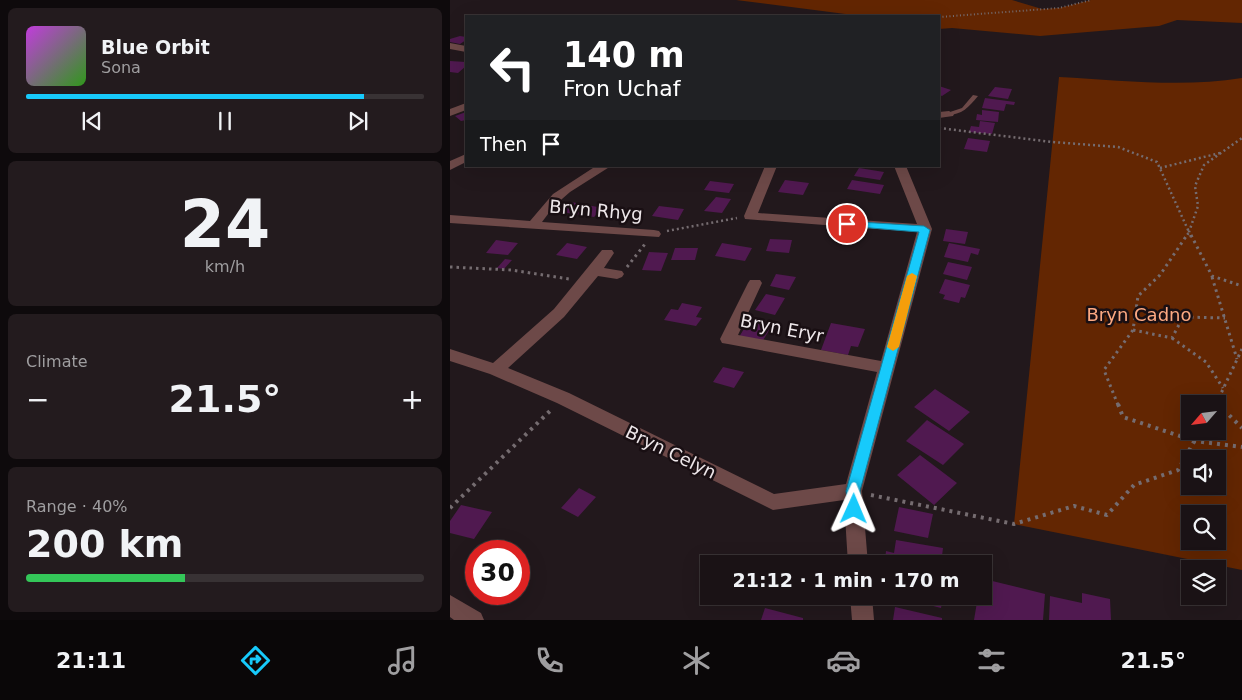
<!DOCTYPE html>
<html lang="en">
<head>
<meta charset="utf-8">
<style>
  :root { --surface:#1a1215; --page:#231b1e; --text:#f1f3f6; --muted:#9f9ea0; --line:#383234; --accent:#17cafb }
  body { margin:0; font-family:"DejaVu Sans",sans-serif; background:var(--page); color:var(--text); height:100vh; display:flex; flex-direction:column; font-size:19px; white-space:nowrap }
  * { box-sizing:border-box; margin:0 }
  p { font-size:16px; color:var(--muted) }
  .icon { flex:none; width:28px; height:28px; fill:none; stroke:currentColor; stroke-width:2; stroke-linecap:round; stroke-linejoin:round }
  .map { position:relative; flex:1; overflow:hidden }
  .drawer { display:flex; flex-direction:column; gap:8px; padding:8px; background:#0e0a0c; width:450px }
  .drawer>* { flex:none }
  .banner { position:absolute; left:15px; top:15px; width:475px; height:152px; border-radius:0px; box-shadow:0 5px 20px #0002,0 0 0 1px var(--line); background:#202124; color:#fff; overflow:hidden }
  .needle { width:32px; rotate:242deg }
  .controls { position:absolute; left:731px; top:395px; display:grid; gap:10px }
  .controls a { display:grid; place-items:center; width:45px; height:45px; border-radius:0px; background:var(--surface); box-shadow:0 5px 20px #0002,0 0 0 1px var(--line); font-size:25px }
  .speed { position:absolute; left:15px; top:540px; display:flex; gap:10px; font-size:25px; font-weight:700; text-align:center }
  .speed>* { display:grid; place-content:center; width:65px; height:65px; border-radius:50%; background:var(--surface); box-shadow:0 5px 20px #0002,0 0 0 1px var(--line); line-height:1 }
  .speed .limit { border:8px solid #d22; background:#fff; color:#111 }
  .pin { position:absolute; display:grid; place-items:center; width:42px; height:42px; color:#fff; margin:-21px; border:2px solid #fff; border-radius:50%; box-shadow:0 1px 5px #0007 }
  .me { position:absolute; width:55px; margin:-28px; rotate:1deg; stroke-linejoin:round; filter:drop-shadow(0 0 4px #0008) }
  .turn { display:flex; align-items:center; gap:18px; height:105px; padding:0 15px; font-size:22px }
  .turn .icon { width:65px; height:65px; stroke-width:2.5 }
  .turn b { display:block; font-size:35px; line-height:42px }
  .then { display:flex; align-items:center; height:48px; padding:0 15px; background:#0003; gap:10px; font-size:19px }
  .big { font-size:38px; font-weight:600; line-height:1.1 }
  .drawer .card { flex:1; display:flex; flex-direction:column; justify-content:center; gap:8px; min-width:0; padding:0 18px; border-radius:8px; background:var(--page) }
  .drawer .dial { align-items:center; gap:0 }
  .dial b { font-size:65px; line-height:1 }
  .song { display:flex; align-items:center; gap:15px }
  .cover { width:60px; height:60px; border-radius:8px; background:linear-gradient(135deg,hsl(290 70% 55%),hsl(110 70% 35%)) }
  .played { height:5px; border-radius:2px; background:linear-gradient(90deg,var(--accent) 85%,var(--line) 85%) }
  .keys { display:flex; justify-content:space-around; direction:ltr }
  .heat { display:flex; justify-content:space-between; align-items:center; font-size:28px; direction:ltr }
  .charge { height:8px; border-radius:4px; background:linear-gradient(90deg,#34c759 40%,var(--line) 0) }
  .trip { position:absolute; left:250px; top:555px; width:292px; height:50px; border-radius:0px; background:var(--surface); box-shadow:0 5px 20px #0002,0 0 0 1px var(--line); font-weight:600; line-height:50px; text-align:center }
  .menu { display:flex; height:80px; justify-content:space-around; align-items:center; background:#0a0708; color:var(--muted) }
  .menu .icon { width:35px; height:35px }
  .menu .on { color:var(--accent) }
  .menu b { font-size:22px; color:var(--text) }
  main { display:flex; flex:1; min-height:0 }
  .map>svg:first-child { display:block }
</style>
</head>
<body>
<main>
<section class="drawer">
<div class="card">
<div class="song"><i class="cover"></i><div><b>Blue Orbit</b><p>Sona</p></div></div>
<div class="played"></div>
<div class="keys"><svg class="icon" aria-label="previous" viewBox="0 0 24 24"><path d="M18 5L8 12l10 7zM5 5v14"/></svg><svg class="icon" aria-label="pause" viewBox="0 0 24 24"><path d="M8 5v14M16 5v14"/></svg><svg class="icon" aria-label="next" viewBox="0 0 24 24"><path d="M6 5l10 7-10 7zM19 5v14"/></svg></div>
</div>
<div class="card dial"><b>24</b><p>km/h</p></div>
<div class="card"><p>Climate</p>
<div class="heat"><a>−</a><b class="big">21.5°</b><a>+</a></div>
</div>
<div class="card"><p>Range · 40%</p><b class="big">200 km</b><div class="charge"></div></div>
</section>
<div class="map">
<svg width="792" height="620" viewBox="0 0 792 620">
  <rect width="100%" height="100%" fill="#22181c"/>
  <!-- green -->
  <path fill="#632602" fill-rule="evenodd" d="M286 0H562L592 9 609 8 641 0H792V23L727 20 709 26 590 36 502 28 489 29V16H411Z
    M609 77C669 80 732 88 792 78V570L564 524ZM740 404H768V431H740ZM740 459H768V486H740ZM740 514H768V541H740Z"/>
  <!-- building -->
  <path fill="#501950" d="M10 36 16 37V40L10 44 0 42V39Z
    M0 61 16 62V66L8 73 0 72Z
    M489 86 501 90 492 96 489 95Z
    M545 87 562 89 558 99 538 96Z
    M535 98 565 102 564 105 556 104 554 111 532 108Z
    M532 110 549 112 548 122 526 120 527 114 532 115Z
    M16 112V120L11 121 5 116Z
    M530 121 545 123 542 134 519 132 521 126 529 127Z
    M518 138 540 141 537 152 514 149Z
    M409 168 434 172 430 180 404 176Z
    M335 180 359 183 353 195 328 192Z
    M402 180 434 185 430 194 397 189Z
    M260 181 284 184 279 193 254 190Z
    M266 197 281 199 272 213 254 211Z
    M121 202 153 208 144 217 112 212Z
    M209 206 234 209 228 220 202 216Z
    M496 229 518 232 515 244 493 241Z
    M320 239 342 240 339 253 316 251Z
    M46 240 68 243 58 255 36 253Z
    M117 243 137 247 127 259 106 255Z
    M272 243 302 248 295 261 265 256Z
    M499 243 530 249 528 255 521 253 518 262 494 257Z
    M225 248H248L245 260H221Z
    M199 252 218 253 211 271 192 270Z
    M55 259 62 260 54 269 47 268Z
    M498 262 522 267 517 280 493 274Z
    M326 274 346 277 339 290 320 286Z
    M495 279 520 285 515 298 511 297 509 303 493 299 495 295 489 293Z
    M316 294 335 298 325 315 305 310Z
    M232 303 252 307 246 317 252 318 246 326 214 320 221 309 228 310Z
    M300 319 323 324 312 342 289 337Z
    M381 323 415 329 408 347 401 346 398 355 371 350Z
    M273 367 294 372 284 388 263 382Z
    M485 389 520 412 499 431 464 407Z
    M477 420 514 444 493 465 456 441Z
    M470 455 507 483 484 505 447 475Z
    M129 488 146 497 128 517 111 508Z
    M11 505 42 512 24 539 0 533V521Z
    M449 507 483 514 478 538 444 531Z
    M446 540 493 548 491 564H447L435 561 436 551 444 553Z
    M534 579 595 594 593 620H524L528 596H534Z
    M632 593 660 599 661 620H599L600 596 632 603Z
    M444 596H493L491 608Z
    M445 607 492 618V620H443Z
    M315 608 353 618V620H311Z"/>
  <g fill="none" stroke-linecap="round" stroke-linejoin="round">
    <!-- path-far3 -->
    <path stroke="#756c70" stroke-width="2" stroke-dasharray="1 2.5" stroke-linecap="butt" d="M489 17 609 8 641 0"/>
    <!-- path-far2 -->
    <path stroke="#756c70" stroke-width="2.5" stroke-dasharray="2 3" stroke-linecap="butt" d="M489 128 602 142 668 147 707 162 739 232 736 237
      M710 168 770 153
      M217 231 287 218
      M741 237 739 232 748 206 745 186 754 165 792 138"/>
    <!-- path-far1 -->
    <path stroke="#756c70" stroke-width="3" stroke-dasharray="2.5 4" stroke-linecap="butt" d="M741 235 762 276 792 286
      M0 267 61 270 119 279
      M177 267 195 244
      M762 277 787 359
      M683 330 722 338 733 317 775 318
      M722 338 756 362 773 388
      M766 402 769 405
      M766 404 792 349
      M668 405 654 370 683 330 688 296 710 275 737 235"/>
    <!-- path -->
    <path stroke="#756c70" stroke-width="4" stroke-dasharray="3 5" stroke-linecap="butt" d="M668 404 673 417 745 441 792 447
      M768 404 792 428
      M421 495 564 524 624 506 657 515 684 485 728 470 750 431
      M0 508 102 409"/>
    <!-- service -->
    <path fill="#6d4948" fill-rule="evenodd" d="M523 95 528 96C519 107 512 115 497 115V113L512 108Z"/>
    <!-- minor -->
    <path fill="#6d4948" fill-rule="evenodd" d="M0 43 16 46V52L0 49Z
      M16 103V110L0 116V109Z
      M499 111 504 114 503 116 489 118V112Z
      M16 154V162L0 170V161Z
      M146 166H161L120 192 104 206 92 222 204 230 209 231 211 234 209 237 0 223V215L80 221 103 194Z
      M315 166H327L308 213 467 224 444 166H456L482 229 412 491 418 564H398L394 500 323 510 107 403 40 374 0 361V349L43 363 104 309 152 250H162L164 253 154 268 172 271 174 274 172 277 167 279 148 276 114 317 58 368 119 393 324 494 396 484 427 372 278 344 272 343 270 339 298 283 300 280H310L312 283 288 335 431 361 467 232 295 219 294 216Z
      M0 595 31 613 34 620H4L0 617Z
      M400 596H422L424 620H402Z"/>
  </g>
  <!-- route -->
  <path fill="#17cafb" stroke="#0f83a3" d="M393 221 474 226 480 230 410 491 412 509 409 513 404 515 399 513 396 491 469 232 397 226 392 224Z"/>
  <!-- slow -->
  <path fill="#f59e0b" d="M462 273 467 276 449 347 443 351 437 347 457 276Z"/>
  <g text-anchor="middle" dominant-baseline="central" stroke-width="5" stroke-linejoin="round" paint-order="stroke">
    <!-- street labels -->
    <g font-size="18" fill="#eee7ea" stroke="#190f13">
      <text transform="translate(146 210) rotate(5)">Bryn Rhyg</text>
      <text transform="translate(332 328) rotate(11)">Bryn Eryr</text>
      <text transform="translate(221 452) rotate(26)">Bryn Celyn</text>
    </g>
    <!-- park labels -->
    <g font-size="18" fill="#fda982" stroke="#190f13">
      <text x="689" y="314">Bryn Cadno</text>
    </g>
  </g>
</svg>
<div class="controls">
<a><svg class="needle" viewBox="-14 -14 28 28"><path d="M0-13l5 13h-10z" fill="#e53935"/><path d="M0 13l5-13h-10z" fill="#9f9ea0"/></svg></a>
<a><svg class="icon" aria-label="sound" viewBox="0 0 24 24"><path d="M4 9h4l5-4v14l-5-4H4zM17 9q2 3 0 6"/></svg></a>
<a><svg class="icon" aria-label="search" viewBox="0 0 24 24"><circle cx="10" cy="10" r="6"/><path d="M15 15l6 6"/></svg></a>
<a><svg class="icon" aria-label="layers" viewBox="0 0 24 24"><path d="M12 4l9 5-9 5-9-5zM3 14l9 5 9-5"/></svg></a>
</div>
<div class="speed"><div class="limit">30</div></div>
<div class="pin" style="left:397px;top:224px;background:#d93025"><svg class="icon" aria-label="arrive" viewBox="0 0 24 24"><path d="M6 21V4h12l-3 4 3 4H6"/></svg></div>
<svg class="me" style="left:404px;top:509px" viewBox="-20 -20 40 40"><path d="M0-17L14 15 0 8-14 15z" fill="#17cafb" stroke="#fff" stroke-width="4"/></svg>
<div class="trip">21:12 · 1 min · 170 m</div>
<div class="banner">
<div class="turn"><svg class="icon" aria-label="left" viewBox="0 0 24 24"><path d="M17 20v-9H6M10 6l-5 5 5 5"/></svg><div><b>140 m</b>Fron Uchaf</div></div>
<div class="then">Then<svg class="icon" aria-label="arrive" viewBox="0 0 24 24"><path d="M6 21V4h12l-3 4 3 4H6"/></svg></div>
</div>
</div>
</main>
<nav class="menu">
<b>21:11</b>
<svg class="icon on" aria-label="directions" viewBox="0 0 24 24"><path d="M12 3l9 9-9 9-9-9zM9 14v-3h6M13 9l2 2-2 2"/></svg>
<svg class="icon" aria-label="music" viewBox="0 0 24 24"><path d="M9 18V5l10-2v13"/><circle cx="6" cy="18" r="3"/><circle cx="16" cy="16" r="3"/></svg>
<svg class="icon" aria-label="phone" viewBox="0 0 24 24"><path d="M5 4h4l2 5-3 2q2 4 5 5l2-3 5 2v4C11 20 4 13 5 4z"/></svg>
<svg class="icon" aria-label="climate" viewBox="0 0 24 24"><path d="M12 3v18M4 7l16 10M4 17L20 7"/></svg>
<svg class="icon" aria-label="car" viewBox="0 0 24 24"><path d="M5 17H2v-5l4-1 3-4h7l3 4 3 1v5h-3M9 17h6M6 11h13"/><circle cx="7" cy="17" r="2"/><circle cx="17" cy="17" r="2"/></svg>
<svg class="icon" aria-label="filters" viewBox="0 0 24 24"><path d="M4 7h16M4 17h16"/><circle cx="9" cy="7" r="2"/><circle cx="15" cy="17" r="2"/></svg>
<b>21.5°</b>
</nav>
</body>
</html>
